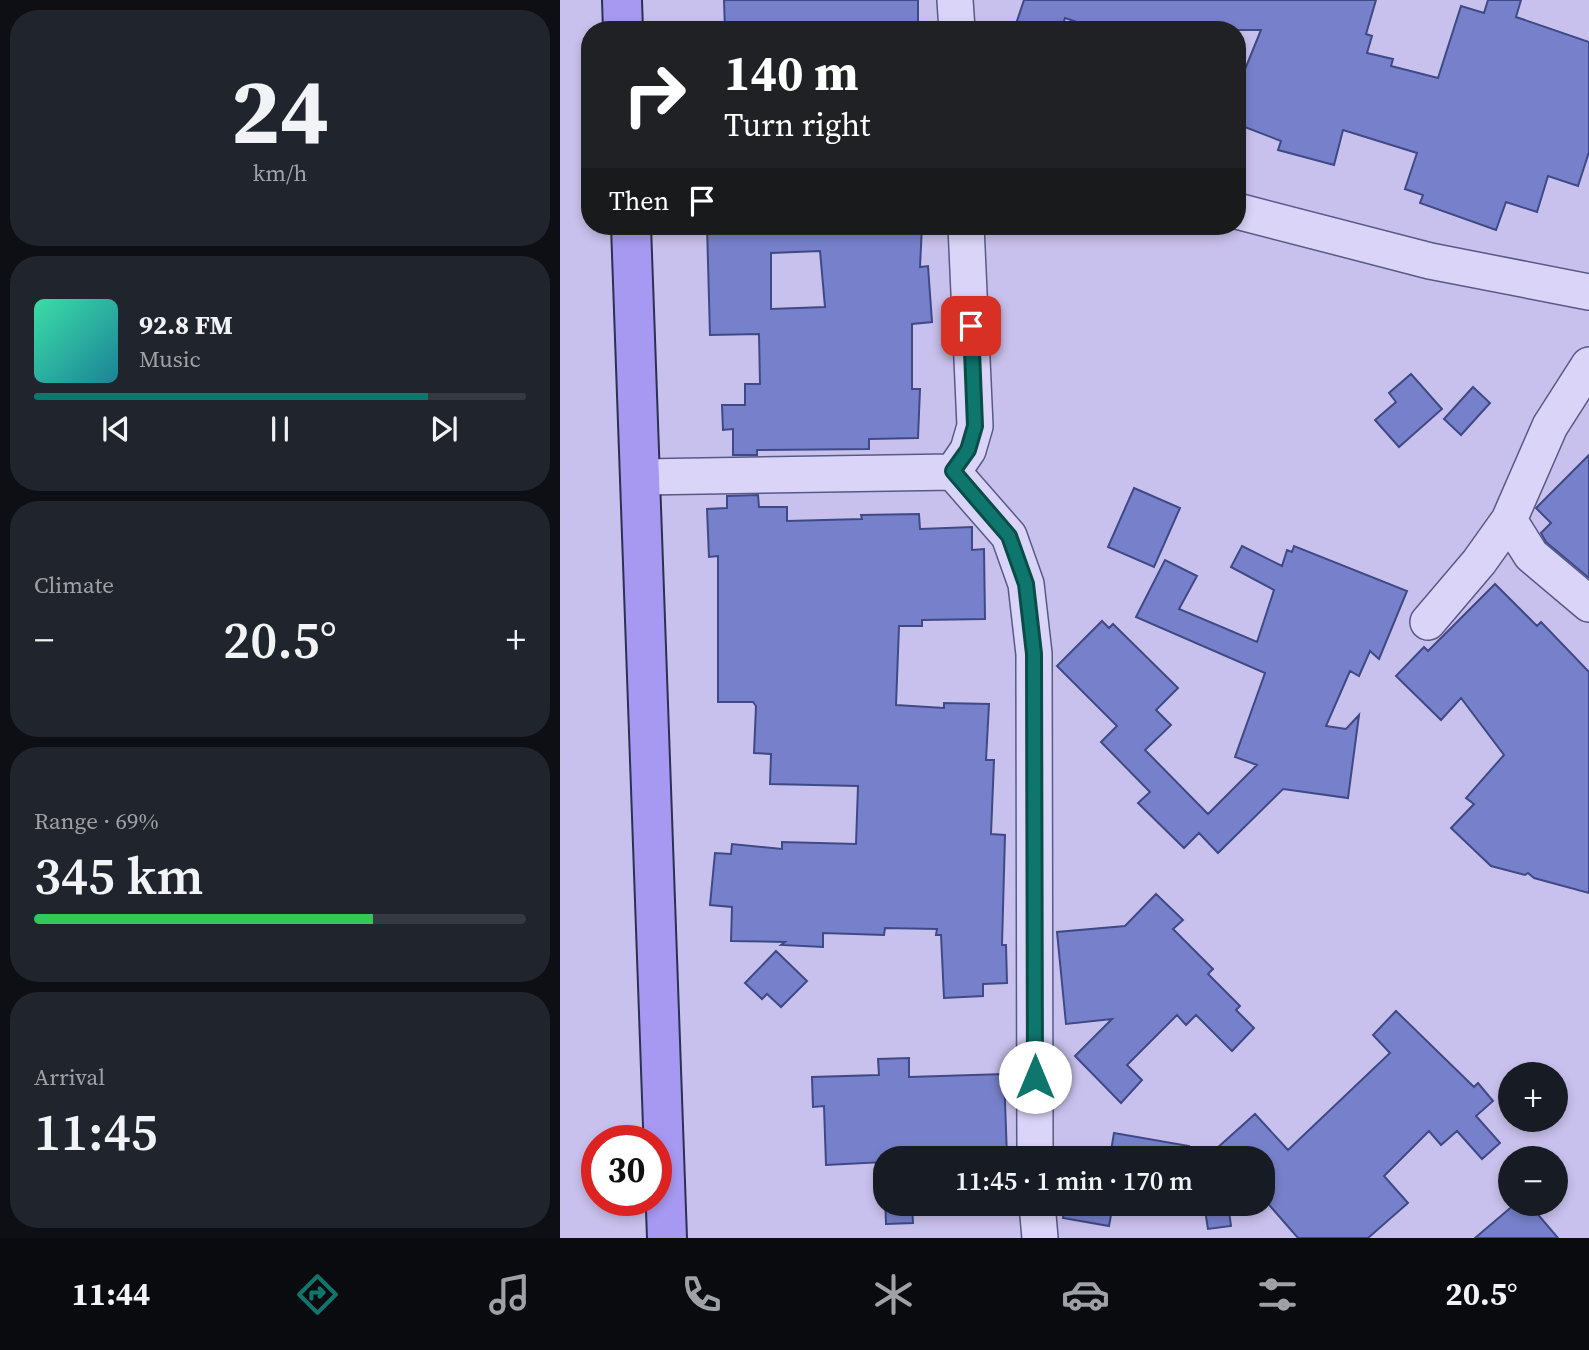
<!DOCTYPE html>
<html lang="en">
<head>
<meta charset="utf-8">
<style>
  :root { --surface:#171b24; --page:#20242c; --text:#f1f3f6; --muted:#9ea1a6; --line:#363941; --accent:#0f766e }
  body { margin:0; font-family:"Source Serif 4",serif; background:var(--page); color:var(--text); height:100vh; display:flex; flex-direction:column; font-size:26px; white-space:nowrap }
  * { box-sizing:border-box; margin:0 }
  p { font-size:23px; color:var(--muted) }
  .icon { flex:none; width:38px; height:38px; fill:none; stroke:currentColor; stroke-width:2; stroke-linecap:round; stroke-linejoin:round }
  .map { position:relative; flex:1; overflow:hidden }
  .panel { display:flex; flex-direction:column; gap:10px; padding:10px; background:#0d0f14; width:560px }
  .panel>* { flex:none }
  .hud { position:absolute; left:21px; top:21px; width:665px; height:214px; border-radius:28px; box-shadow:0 4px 10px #0003; background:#202124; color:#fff; overflow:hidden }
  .tools { position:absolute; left:938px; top:1062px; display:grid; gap:14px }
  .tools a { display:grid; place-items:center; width:70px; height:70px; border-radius:50%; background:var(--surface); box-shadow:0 4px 10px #0003; font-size:35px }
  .speed { position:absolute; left:21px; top:1125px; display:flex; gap:14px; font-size:35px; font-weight:700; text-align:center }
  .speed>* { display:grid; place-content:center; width:91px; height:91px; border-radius:50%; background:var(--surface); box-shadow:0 4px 10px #0003; line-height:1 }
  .speed .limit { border:10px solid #d22; background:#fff; color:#111 }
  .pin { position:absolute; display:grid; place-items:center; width:60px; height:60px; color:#fff; margin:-30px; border-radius:14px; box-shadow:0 4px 10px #0006 }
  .me { position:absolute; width:77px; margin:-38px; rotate:0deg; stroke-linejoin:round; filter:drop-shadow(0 0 5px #0008) }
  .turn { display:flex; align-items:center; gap:24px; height:147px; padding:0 28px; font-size:32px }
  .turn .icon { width:91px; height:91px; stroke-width:2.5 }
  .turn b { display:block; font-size:49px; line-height:60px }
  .then { display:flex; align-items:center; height:66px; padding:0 28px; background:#0003; gap:14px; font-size:26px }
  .big { font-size:52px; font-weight:600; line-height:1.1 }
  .panel .tile { flex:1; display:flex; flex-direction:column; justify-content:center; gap:10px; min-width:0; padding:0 24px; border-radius:28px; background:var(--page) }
  .panel .dial { align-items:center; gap:0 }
  .dial b { font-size:91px; line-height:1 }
  .song { display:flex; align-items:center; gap:21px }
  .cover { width:84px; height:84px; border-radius:10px; background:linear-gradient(135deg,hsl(160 70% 55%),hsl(190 70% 35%)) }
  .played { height:7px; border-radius:4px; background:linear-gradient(90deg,var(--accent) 80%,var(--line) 80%) }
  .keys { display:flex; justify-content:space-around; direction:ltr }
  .heat { display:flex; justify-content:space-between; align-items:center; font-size:38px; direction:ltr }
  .charge { height:10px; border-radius:5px; background:linear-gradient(90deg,#34c759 69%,var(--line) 0) }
  .trip { position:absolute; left:313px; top:1146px; width:402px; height:70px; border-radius:28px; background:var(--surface); box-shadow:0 4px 10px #0003; font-weight:600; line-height:70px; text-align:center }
  .menu { display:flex; height:112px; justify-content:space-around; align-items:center; background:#090b0e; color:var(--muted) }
  .menu .icon { width:49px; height:49px }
  .menu .selected { color:var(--accent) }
  .menu b { font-size:32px; color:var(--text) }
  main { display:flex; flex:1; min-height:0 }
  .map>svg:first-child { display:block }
</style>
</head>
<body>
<main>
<section class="panel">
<div class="tile dial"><b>24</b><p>km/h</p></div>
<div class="tile">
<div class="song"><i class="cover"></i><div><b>92.8 FM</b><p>Music</p></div></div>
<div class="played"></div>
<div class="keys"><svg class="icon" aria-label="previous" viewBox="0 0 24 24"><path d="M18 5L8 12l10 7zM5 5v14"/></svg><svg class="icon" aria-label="pause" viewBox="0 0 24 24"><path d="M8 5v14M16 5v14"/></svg><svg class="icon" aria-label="next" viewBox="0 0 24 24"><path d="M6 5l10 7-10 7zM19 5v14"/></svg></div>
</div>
<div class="tile"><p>Climate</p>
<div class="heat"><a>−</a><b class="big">20.5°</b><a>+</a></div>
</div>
<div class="tile"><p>Range · 69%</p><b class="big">345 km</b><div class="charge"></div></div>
<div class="tile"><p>Arrival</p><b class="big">11:45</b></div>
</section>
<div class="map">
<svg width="1029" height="1238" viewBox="0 0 1029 1238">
  <rect width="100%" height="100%" fill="#c9c1ed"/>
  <!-- building -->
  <path fill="#7781cb" stroke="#3f4985" stroke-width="2" fill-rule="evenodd" d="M164 0H358V30H165Z
    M464 0H816L806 34 812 36 807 53 833 59 831 66 878 78 901 6 924 13 928 0H961L956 17 1029 42V152L1018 186 988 176 977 212 946 202 936 230 860 203 863 195 845 189 857 153 783 130 774 165 718 150 721 141 677 124V89L701 30H541L505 18 501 30H454Z
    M147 226H362L360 267 368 266 372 322 352 324V389H360L358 438 309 439V449L197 450V455H173V429L163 430 162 405H185V384H200L199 334 150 335ZM260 251 265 307 211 309V253Z
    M851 374 882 409 839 447 815 420 836 402 829 393Z
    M913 387 930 403 901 435 884 419Z
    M1029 455V578L986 542 981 533 991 523 976 508Z
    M574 488 620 508 594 567 548 547Z
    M198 495 199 507H227V521L302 519 301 515 359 514 360 529 412 527V550L424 549 425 619 362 620V626H339L336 705 384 708V703L429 704 426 760H434L431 834 445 835 442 945H446L447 983 423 984V996L384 998 381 935H376L377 929 325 928 324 935 263 933V947L221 945 225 942 171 941 172 907 150 905 155 853 171 854 172 844 222 849V842L296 844 298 786 210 784 211 754 194 753 196 706 193 702H158V556L149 557 147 509 167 508V496Z
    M682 546 722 566 727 550 732 552 734 546 847 591 819 659 810 651 799 676 790 671 766 726 786 729 799 715 788 798 723 789 658 853 639 833 624 848 578 803 590 792 541 742 557 726 497 666 542 621 549 628 553 624 618 688 596 710 611 725 585 750 648 814 697 765 675 757 705 673 576 617 605 560 637 576 619 609 697 642 714 590 671 567Z
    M935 584 977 626 981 622 1029 672V893L974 878 968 873 965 875 931 866 891 828 914 804 906 798 944 755 901 698 881 720 836 676 864 647 868 651Z
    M596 894 623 920 613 929 653 969 648 974 680 1006 676 1010 694 1028 672 1051 636 1015 626 1025 617 1015 567 1065 582 1080 561 1103 515 1056 552 1019 506 1024 497 932 565 926Z
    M216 951 247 981 221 1007 207 994 202 999 185 983Z
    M836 1011 914 1087 918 1083 933 1101 916 1116 940 1143 922 1159 897 1131 881 1145 869 1131 824 1176 848 1203 808 1238H738L704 1199V1158H667L662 1153V1158H646L695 1114 728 1150 830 1053 813 1035Z
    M349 1058V1077L444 1074 447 1157 326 1158V1204H352L353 1223 326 1224 324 1162 266 1165 264 1106 253 1107 252 1077 319 1075 318 1059Z
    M554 1133 629 1146 627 1158H513L514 1152 550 1157Z
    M505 1204H553L549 1226 503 1218Z
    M644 1204H668L671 1226 648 1229Z
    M955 1204H969L998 1238H915Z"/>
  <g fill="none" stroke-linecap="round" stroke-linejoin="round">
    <defs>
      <path id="minor" d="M395 0 397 30
        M677 211 870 261 1029 292
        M393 472 449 536 466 584 474 654 475 1158
        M82 477 393 472 408 450 415 426 406 226
        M949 520 971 555 1029 604
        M868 622 919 562 949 520 990 426 1029 365
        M477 1204 480 1238"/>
      <path id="major" d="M62 0 63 30
        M71 226 107 1238"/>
    </defs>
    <!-- minor casing -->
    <use href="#minor" stroke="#595986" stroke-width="38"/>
    <!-- major casing -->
    <use href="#major" stroke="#2d3054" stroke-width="42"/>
    <!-- minor -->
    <use href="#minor" stroke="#dad4f8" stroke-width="35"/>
    <!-- major -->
    <use href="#major" stroke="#a799f1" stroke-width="38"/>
  </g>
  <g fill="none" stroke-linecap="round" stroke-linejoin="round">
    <defs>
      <path id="route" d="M411 326 415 426 408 450 393 471 449 536 466 584 474 654 475 1077"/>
    </defs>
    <!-- route casing -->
    <use href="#route" stroke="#0a4d48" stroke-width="18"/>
    <!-- route -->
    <use href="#route" stroke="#0f766e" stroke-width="12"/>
  </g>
</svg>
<div class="tools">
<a>+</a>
<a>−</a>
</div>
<div class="speed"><div class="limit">30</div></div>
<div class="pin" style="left:411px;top:326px;background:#d93025"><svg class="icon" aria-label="arrive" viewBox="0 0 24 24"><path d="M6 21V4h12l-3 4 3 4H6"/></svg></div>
<svg class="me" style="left:475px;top:1077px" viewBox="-20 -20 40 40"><circle r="19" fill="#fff"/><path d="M0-13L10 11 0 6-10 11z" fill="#0f766e"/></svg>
<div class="trip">11:45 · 1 min · 170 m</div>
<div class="hud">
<div class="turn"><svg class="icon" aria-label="right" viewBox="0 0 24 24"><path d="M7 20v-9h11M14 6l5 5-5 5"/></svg><div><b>140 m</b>Turn right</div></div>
<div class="then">Then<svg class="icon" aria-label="arrive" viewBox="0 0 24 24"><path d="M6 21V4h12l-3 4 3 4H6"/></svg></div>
</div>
</div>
</main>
<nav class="menu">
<b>11:44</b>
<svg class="icon selected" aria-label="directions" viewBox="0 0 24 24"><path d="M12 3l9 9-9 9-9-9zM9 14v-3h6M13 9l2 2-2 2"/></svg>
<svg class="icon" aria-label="music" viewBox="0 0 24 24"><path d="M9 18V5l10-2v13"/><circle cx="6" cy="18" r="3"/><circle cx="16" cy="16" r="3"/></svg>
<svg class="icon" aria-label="phone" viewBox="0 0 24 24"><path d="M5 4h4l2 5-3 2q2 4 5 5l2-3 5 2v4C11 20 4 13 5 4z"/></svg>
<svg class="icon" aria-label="climate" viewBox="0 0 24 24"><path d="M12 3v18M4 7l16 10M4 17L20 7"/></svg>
<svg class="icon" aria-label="car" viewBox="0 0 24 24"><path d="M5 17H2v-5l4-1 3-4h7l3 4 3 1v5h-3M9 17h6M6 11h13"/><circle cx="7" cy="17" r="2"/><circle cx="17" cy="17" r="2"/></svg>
<svg class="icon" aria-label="filters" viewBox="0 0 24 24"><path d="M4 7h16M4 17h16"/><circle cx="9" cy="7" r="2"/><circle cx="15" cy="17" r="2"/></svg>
<b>20.5°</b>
</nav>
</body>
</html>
